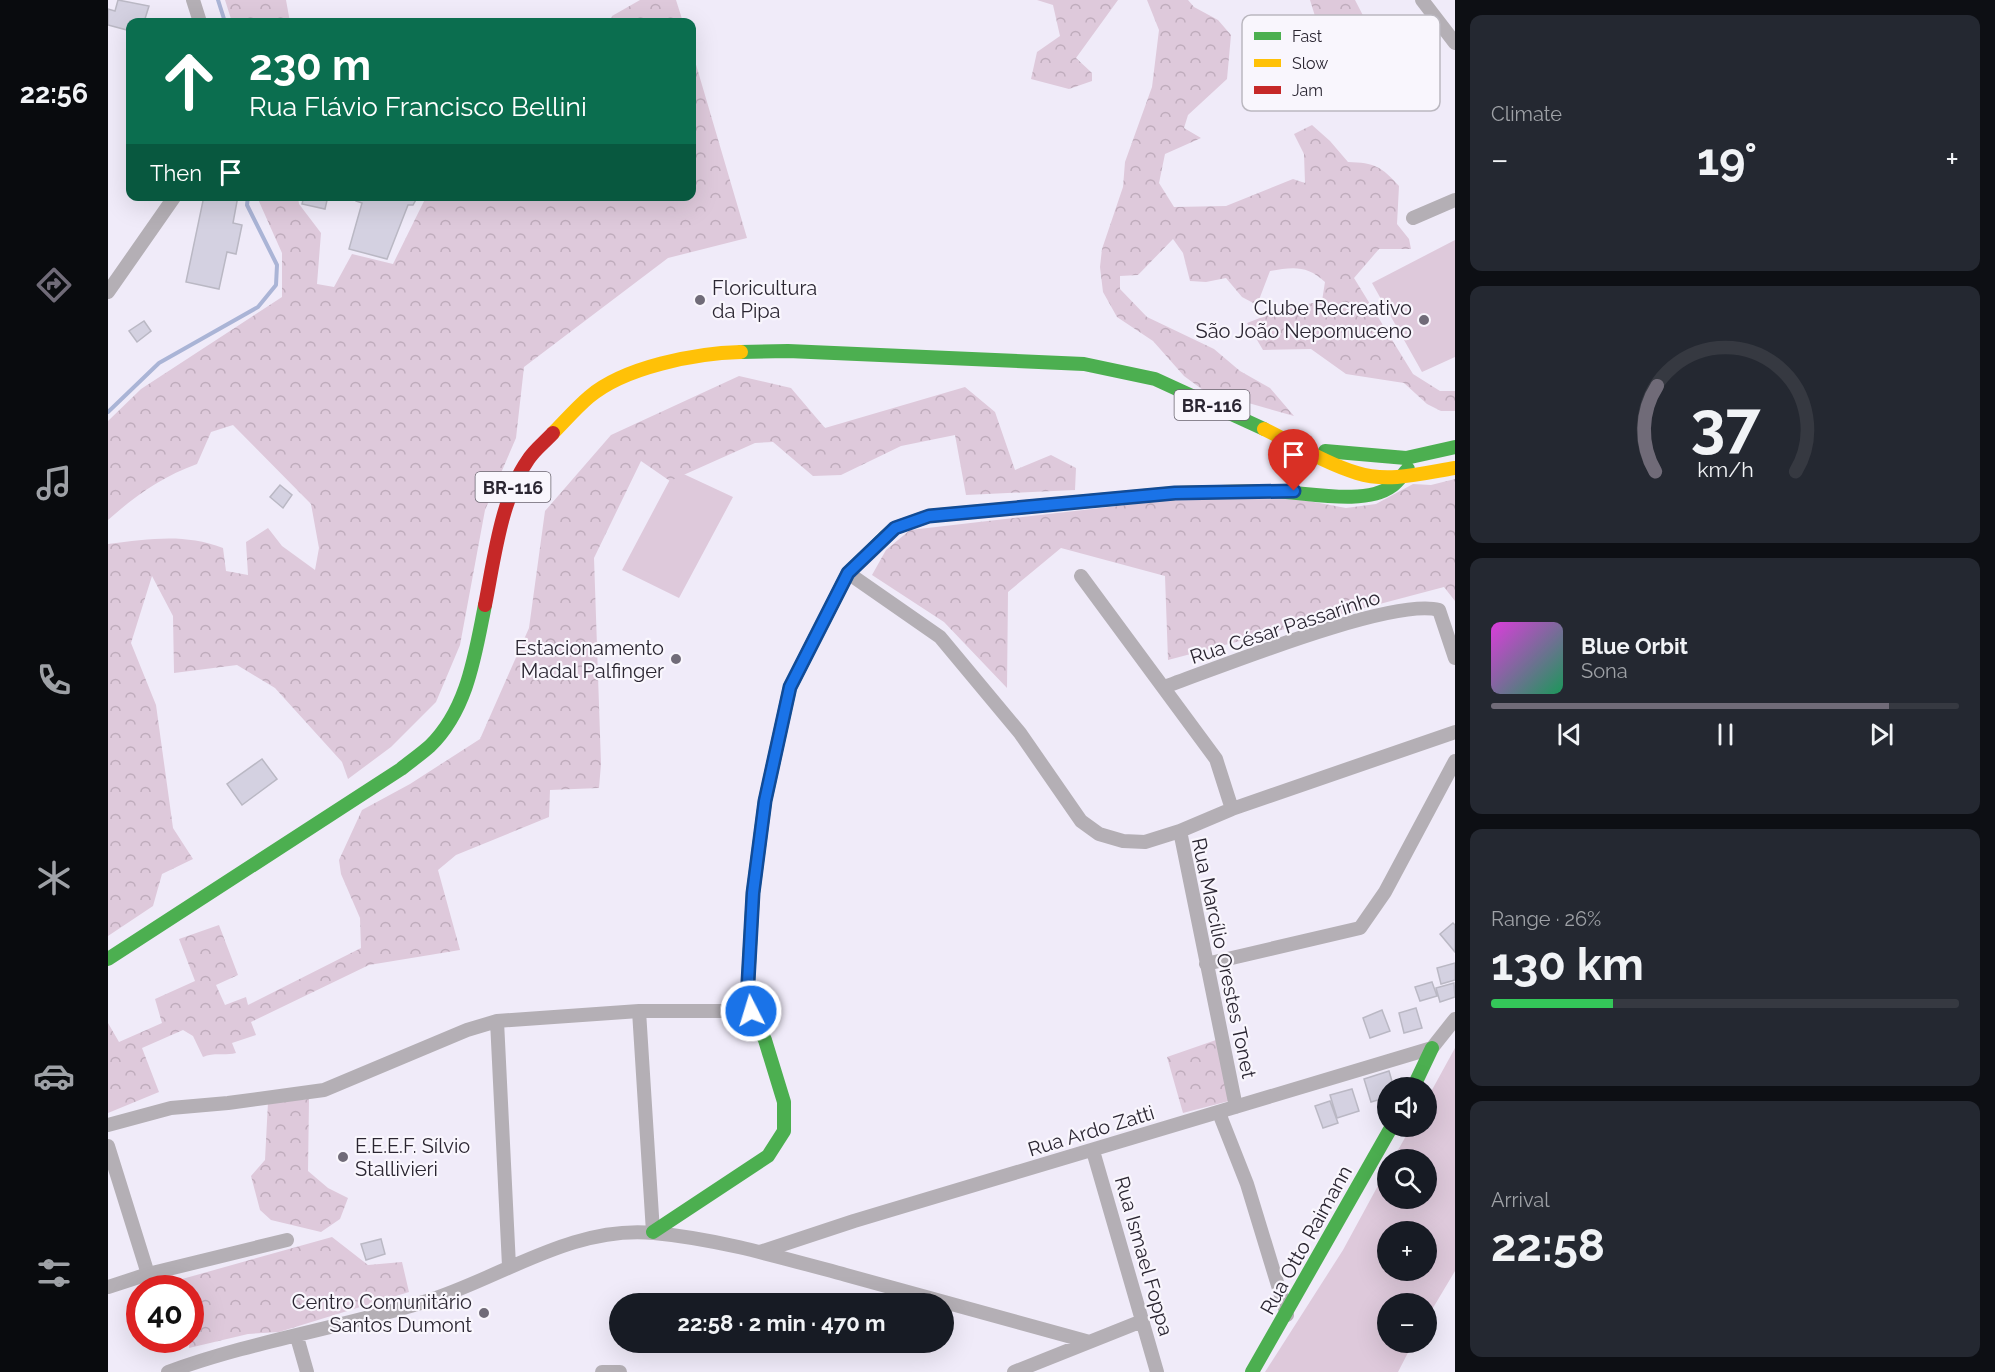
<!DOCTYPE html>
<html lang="en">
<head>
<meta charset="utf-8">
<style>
  :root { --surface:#171b24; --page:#242831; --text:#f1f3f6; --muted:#9ea1a6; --line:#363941; --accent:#706b78 }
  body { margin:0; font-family:Raleway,sans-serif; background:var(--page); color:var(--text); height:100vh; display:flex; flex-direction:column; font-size:22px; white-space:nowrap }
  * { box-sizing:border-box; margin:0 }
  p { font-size:20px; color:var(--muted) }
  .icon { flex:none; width:33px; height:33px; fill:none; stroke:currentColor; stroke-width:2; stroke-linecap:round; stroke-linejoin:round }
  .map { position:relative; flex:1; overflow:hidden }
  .panel { display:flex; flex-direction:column; gap:15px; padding:15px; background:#0d0f14; width:540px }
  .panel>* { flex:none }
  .top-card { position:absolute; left:18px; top:18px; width:570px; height:183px; border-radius:12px; box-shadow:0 6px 24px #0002; background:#0b6e4f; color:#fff; overflow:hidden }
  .tools { position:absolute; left:1269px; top:1077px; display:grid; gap:12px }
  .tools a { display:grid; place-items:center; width:60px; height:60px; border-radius:50%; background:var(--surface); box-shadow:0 6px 24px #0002; font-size:30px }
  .speed { position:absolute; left:18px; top:1275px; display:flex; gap:12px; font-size:30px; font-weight:700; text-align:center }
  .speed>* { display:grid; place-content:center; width:78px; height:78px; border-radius:50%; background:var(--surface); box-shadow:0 6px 24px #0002; line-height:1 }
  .speed .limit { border:9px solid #d22; background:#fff; color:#111 }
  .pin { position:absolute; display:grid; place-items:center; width:51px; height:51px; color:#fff; margin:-62px -26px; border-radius:50% 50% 50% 0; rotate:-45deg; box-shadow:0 0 6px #0007 }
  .pin .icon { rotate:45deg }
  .me { position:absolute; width:66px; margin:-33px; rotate:355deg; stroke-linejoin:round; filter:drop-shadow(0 0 4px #0008) }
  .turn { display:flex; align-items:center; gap:21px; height:126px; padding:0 24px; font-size:27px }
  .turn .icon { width:78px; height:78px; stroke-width:2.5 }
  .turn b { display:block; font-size:42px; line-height:51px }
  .then { display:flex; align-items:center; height:57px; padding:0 24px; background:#0003; gap:12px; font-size:22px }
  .big { font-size:45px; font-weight:700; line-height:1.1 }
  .panel .card { flex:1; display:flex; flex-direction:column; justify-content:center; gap:9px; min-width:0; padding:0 21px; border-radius:12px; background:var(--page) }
  .panel .dial { align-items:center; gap:0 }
  .dial svg { height:156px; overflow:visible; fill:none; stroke:var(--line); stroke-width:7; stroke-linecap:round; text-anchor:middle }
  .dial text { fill:var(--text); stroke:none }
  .song { display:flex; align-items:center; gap:18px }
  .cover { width:72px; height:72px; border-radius:9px; background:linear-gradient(135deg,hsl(300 70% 55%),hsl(150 70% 35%)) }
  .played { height:6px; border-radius:3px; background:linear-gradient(90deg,var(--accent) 85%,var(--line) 85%) }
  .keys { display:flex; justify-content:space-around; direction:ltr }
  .heat { display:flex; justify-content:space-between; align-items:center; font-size:33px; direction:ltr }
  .charge { height:9px; border-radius:4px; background:linear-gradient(90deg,#34c759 26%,var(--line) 0) }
  .trip { position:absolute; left:501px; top:1293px; width:345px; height:60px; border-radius:30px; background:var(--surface); box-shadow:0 6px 24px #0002; font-weight:700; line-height:60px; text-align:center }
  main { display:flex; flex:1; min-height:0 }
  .dock { display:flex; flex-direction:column; width:108px; justify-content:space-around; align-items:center; background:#090b0e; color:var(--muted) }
  .dock .icon { width:42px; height:42px }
  .dock .selected { color:var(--accent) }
  .dock b { font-size:27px; color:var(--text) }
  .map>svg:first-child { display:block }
</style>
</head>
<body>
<main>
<nav class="dock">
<b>22:56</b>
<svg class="icon selected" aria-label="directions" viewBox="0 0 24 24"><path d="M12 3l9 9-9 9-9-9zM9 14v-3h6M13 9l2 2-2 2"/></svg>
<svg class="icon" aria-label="music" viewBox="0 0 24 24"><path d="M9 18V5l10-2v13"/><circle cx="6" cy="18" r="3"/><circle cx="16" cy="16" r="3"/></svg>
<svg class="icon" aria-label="phone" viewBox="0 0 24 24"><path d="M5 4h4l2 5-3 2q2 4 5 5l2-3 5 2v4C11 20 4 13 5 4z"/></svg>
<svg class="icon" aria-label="climate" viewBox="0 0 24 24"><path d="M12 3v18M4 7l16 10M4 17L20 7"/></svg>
<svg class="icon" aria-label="car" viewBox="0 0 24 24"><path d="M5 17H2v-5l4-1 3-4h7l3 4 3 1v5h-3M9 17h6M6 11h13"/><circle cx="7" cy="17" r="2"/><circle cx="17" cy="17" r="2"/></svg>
<svg class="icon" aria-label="filters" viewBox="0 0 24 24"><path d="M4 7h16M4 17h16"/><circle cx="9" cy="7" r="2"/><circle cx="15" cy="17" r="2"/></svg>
</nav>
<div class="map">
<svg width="1347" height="1372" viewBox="0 0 1347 1372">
  <defs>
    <pattern id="forest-crowns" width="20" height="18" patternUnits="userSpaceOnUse" patternTransform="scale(1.5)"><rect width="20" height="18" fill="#dec9db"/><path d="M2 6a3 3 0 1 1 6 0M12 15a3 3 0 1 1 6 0" fill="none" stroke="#bfacbc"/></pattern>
  </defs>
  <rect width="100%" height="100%" fill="#f0ebf9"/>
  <!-- grass -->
  <path fill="#dec9db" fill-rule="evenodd" d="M1347 240V357L1314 372 1264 283Z
    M567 470 625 497 571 598 514 570Z
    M1347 1048V1271L1319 1318 1318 1304H1280V1342L1305 1343 1290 1372H1157L1235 1250 1279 1169 1280 1198H1318V1160L1285 1159 1303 1127 1318 1126 1319 1099ZM1280 1232H1318V1270H1280Z"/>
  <!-- forest -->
  <path fill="url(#forest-crowns)" d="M117 0H178L182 22H124Z
    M532 0H568L575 22H502L504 16Z
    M929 0H1010L968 58 984 73V81L961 89 923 79 929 52 952 36 945 5Z
    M1039 0H1080L1086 7 1110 20 1123 35 1119 79 1080 115 1076 128 1093 138 1057 154 1051 183 1066 207 1118 206 1185 179 1197 183 1196 154 1186 134 1204 125 1222 141 1240 162C1267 163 1273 166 1291 186L1289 224 1301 239 1303 249H1271L1246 278 1305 374 1332 391H1347V411H1333L1319 404 1296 383 1238 374 1203 349 1155 350 1139 323 1172 310 1214 301 1217 282C1199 265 1185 267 1162 271L1149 305 1134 297 1118 278 1098 282 1082 281 1075 253 1065 239 1030 275 1012 276V289L1039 317 1106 349 1132 371 1162 388 1186 416 1095 390 1076 376 1045 341 1009 317 995 292 992 267 994 249 1015 187 1017 162 1044 87 1051 30Z
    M1202 0H1247L1262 29 1243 36 1252 80 1247 99 1234 105 1224 91V71Z
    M584 51 639 238 560 258 416 367 408 438 377 510 352 645 328 702 283 747 240 779 234 762 167 688 129 665 66 673 65 616 44 576 23 643 48 705 65 828 85 859 54 874 45 906 0 936V544C42 539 75 533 115 548L118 571 140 575 138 542 160 528 174 546 207 570 211 548 203 504 125 425 103 432 89 464C55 476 27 496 0 520V421L33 389 174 297V253L149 197H190L191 204 213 233 209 284 226 287 244 254 285 264 318 197 584 196Z
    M631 376 683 388 717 428 857 387 887 412 907 470 943 455 968 468 967 490 858 495 847 435 793 446 733 475 705 476 665 442 647 443 562 481 533 461 486 558 493 764 491 788 442 790 441 817 348 855 330 870 352 950 261 965 143 1022 148 1035 124 1043 128 1053C116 1056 106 1052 95 1057L85 1036 75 1030 34 1048 51 1092 0 1113V1023L11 1042 54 1023 47 999 87 981 71 939 111 925 130 975 108 985 117 1005 138 997 140 1005 253 948 252 918 233 874 231 860 254 810 302 784 372 739 421 628 437 511 503 435Z
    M1347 479V601L1336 587 1060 660 1057 576 953 548 900 592 899 688 836 622 764 575 778 550 802 530 1071 499 1179 497 1238 508 1268 504 1305 484 1323 485Z
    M1108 1040 1121 1101 1075 1113 1059 1057Z
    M201 1099 200 1171 220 1188 240 1198 232 1219 213 1232 163 1220 152 1210 143 1176 157 1160 160 1102Z
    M224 1237 260 1265 294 1262 301 1292 171 1332 140 1334 81 1348 82 1288H69L67 1281Z"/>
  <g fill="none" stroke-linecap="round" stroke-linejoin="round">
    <!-- stream -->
    <path stroke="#aab4d6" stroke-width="4" d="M110 0 117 22
      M0 412 51 363 150 307 168 285 169 265 139 205 140 196"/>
  </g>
  <!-- building -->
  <path fill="#d4d1e1" stroke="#bab8c4" stroke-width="1.5" d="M10 0 41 6 36 22 22 21 19 30 0 25V9L7 11Z
    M96 196H130L125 223 134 225 128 254 119 252 111 289 78 282Z
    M196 196H220L217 209 194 204Z
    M249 196H310L305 205H300L279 259 241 249 254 203 248 201Z
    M36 321 43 331 29 342 21 331Z
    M172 485 184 495 175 508 162 497Z
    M154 759 169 779 134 805 119 784Z
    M1345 923 1347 925V952L1332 934Z
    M1347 963V980L1333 984 1329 968Z
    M1324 982 1329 996 1312 1001 1307 987Z
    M1346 983 1347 997 1332 1002 1328 988Z
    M1308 1008 1314 1028 1296 1033 1291 1013Z
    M1274 1010 1282 1031 1262 1038 1255 1018Z
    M1281 1071 1286 1088H1280V1097L1263 1102 1256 1079Z
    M1244 1089 1251 1111 1229 1118 1222 1095Z
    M1222 1101 1230 1123 1215 1128 1207 1106Z
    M273 1239 277 1254 258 1260 253 1244Z"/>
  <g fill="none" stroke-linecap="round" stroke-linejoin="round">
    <!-- street -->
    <path stroke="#b4afb5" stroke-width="14" d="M85 0 92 22
      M1314 0 1347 43
      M1305 218 1347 200
      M0 292 67 196
      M740 573 832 637 912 733 973 821 991 834 1015 841 1037 842 1072 831 1128 1107
      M973 576 1108 759 1124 809
      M1056 687C1110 668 1284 597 1331 610L1347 658
      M1072 831 1124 809 1347 732
      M1098 964 1252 928 1277 892 1347 761
      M531 1011 545 1232
      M389 1021 401 1266
      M1111 1113 1139 1184 1179 1315
      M0 1125 63 1108 120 1103 216 1090 359 1030 389 1021 531 1011H643
      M0 1146 40 1274
      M985 1151 1049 1372
      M652 1252 746 1221 1324 1048 1347 1019
      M0 1287 40 1274 179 1240
      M189 1337 199 1372
      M60 1372C144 1341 233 1328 319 1301 393 1278 464 1225 546 1233 611 1239 675 1258 738 1275 818 1297 898 1319 978 1341
      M494 1372H512
      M906 1372 1034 1321"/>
    <!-- fast -->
    <path stroke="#4caf50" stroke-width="14" d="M633 352 680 351 976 364 1047 379 1156 429
      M1217 451 1298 458 1347 447
      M1159 491C1194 491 1256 507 1284 486 1290 482 1295 474 1300 469
      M0 959 293 769C303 761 313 754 322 746 360 709 367 654 377 605
      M1305 1088 1324 1048
      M545 1232 660 1156 676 1131V1102L657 1040 643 1011 640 982 645 893 657 801 682 687 740 573 777 537
      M1144 1372 1284 1126"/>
    <!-- slow -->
    <path stroke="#ffc107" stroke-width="14" d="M1156 429C1187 444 1216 463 1249 473 1280 483 1316 473 1347 468
      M445 433C457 421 468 408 481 397 516 367 588 353 633 352
      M777 537 787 528 821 516 1067 493 1159 491"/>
    <!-- jam -->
    <path stroke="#c62828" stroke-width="14" d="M377 605C386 560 393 498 420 460 426 450 437 442 445 433"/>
  </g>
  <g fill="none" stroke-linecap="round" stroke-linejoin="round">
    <defs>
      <path id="route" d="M643 1011 640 982 645 893 657 801 682 687 740 573 787 528 821 516 1067 493 1186 491"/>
    </defs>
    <!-- route casing -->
    <use href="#route" stroke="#114b97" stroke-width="15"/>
    <!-- route -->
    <use href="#route" stroke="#1a73e8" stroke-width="10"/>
  </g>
  <!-- markers -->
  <g fill="#706b78" stroke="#f9f6fd" stroke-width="2">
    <circle cx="592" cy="300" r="6"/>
    <circle cx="1316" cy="320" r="6"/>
    <circle cx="568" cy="659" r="6"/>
    <circle cx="235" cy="1157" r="6"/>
    <circle cx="376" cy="1313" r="6"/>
  </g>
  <g text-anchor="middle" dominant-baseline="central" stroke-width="4.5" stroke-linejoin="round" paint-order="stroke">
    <!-- shield labels -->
    <g fill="#f9f6fd" stroke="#69646f" stroke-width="1.5">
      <rect x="1066.5" y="390" width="75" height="30" rx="4.5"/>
      <rect x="367.5" y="472" width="75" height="30" rx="4.5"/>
    </g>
    <g font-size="18" font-weight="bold" fill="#2b2632">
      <text x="1104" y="405">BR-116</text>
      <text x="405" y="487">BR-116</text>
    </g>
    <!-- poi labels -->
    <g font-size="20" fill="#2b2632" stroke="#f9f6fd" text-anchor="end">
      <text x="604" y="288" text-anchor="start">Floricultura<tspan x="604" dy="23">da Pipa</tspan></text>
      <text x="1304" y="308">Clube Recreativo<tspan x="1304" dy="23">São João Nepomuceno</tspan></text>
      <text x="556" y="648">Estacionamento<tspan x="556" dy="23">Madal Palfinger</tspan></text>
      <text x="247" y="1146" text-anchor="start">E.E.E.F. Sílvio<tspan x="247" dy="23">Stallivieri</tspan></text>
      <text x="364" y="1302">Centro Comunitário<tspan x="364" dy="23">Santos Dumont</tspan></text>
    </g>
    <!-- street labels -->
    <g font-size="20" fill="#2b2632" stroke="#f9f6fd">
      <text transform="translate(1177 627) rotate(-18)">Rua César Passarinho</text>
      <text transform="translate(1116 958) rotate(78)">Rua Marcílio Orestes Tonet</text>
      <text transform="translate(983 1131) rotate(-17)">Rua Ardo Zatti</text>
      <text transform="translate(1198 1240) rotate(-61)">Rua Otto Raimann</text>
      <text transform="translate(1036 1256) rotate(74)">Rua Ismael Foppa</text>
    </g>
  </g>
  <!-- legend -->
  <rect x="1134" y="15" width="198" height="96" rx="9" fill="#f9f6fd" stroke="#bbb8c0" stroke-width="1.5"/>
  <rect x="1146" y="32" width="27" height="8" fill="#4caf50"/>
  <rect x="1146" y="59" width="27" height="8" fill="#ffc107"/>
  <rect x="1146" y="86" width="27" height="8" fill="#c62828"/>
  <g font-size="16" fill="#2b2632">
    <text x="1184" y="42">Fast</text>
    <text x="1184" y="69">Slow</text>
    <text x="1184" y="96">Jam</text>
  </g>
</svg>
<div class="tools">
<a><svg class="icon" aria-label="sound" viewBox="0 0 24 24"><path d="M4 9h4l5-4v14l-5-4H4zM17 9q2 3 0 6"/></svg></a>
<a><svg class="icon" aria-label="search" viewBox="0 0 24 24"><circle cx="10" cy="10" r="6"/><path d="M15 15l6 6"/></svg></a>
<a>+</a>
<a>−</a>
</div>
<div class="speed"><div class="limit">40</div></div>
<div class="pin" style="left:1186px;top:491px;background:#d93025"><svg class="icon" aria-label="arrive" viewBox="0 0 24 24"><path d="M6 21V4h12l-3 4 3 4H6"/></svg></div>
<svg class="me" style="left:643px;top:1011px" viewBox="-20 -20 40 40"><circle r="17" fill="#1a73e8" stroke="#fff" stroke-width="3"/><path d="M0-11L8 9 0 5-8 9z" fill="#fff"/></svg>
<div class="trip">22:58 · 2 min · 470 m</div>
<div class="top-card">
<div class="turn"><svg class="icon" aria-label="ahead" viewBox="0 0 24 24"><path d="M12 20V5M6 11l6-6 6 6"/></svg><div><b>230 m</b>Rua Flávio Francisco Bellini</div></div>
<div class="then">Then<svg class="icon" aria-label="arrive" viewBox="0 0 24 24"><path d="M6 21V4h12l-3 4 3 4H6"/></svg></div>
</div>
</div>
<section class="panel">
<div class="card"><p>Climate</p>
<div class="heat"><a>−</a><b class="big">19°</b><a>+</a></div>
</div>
<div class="card dial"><svg viewBox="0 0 100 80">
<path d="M14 69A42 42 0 1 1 86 69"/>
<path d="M14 69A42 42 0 0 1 15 25" stroke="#706b78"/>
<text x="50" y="56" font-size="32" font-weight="700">37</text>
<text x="50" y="72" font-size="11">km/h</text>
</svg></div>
<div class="card">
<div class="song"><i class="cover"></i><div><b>Blue Orbit</b><p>Sona</p></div></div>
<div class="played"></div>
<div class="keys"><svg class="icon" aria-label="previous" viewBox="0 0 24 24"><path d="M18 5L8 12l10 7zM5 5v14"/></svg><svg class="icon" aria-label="pause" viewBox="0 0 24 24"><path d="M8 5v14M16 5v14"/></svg><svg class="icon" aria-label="next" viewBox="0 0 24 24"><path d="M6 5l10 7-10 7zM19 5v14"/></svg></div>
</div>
<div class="card"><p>Range · 26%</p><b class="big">130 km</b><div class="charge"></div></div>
<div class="card"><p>Arrival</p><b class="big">22:58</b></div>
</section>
</main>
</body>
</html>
